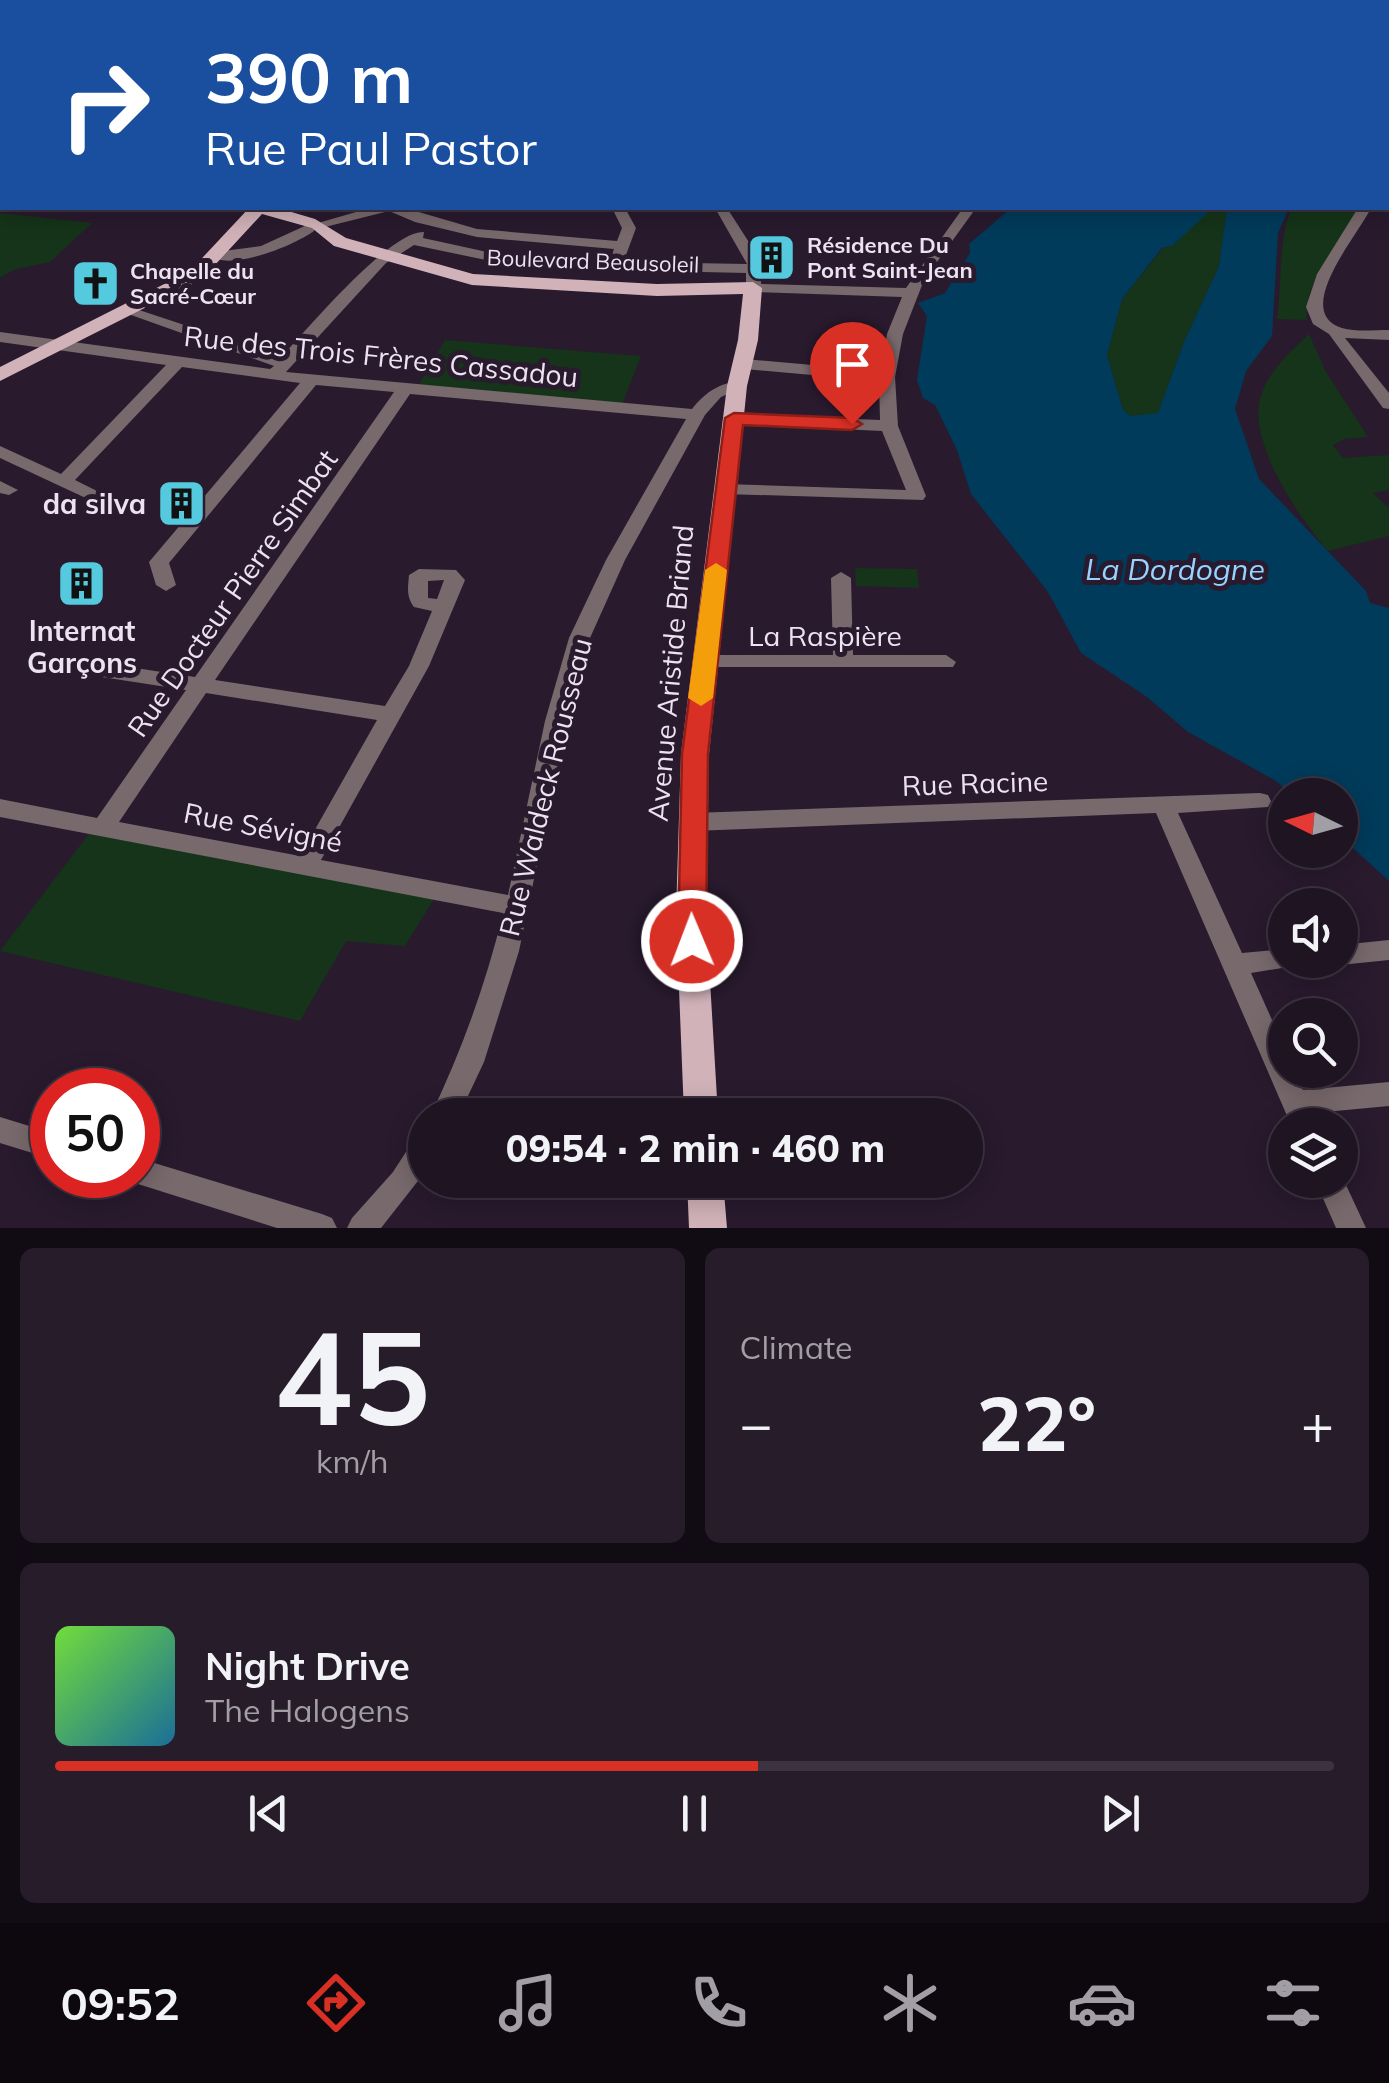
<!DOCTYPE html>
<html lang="en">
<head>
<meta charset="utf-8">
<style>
  :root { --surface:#1f1422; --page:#271d2a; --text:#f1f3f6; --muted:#a19ea5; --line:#3c3340; --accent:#d93025 }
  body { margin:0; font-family:Mulish,sans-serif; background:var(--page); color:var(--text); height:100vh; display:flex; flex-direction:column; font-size:38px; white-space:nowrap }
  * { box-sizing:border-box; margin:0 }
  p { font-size:32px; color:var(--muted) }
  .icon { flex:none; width:55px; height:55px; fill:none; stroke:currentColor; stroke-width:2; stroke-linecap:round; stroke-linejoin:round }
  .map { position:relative; height:1228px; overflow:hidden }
  .panel { display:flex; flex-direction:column; gap:20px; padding:20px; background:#110b13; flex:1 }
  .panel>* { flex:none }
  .banner { position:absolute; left:0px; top:0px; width:1390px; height:210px; box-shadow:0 5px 25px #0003,0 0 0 2px var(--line); background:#1a4fa0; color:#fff; overflow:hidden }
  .needle { width:65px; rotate:275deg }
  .controls { position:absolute; left:1268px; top:778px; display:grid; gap:20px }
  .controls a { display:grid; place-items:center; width:90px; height:90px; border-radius:50%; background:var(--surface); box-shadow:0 5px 25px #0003,0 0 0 2px var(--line); font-size:50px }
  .speed { position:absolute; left:30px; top:1068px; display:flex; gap:20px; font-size:50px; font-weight:700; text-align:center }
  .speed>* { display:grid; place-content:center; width:130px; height:130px; border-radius:50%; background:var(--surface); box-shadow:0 5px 25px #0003,0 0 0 2px var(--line); line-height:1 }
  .speed .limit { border:15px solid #d22; background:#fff; color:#111 }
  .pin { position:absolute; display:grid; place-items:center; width:85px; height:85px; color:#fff; margin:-102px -42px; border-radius:50% 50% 50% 0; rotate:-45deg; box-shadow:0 0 10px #0007 }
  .pin .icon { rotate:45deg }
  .me { position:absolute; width:110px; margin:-55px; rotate:359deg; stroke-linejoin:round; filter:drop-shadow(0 0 8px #0008) }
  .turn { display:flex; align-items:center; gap:35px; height:210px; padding:0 40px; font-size:45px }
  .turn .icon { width:130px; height:130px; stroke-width:2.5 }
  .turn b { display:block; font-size:70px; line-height:85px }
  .big { font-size:75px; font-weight:800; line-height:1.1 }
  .panel .card { flex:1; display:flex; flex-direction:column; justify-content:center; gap:15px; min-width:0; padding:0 35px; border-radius:15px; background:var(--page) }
  .panel .dial { align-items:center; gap:0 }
  .dial b { font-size:130px; line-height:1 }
  .song { display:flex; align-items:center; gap:30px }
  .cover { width:120px; height:120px; border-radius:15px; background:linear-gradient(135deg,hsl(100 70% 55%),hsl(200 70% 35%)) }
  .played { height:10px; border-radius:5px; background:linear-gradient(90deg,var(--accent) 55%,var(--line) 55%) }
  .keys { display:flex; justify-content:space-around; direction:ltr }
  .heat { display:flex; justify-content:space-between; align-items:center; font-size:55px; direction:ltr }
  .panel .tiles { flex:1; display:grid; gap:20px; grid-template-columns:1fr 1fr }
  .card:last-child { grid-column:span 2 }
  .trip { position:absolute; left:408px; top:1098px; width:575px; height:100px; border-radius:50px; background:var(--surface); box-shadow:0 5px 25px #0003,0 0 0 2px var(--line); font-weight:800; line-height:100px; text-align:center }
  .menu { display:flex; height:160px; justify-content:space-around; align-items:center; background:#0c080e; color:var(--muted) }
  .menu .icon { width:70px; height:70px }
  .menu .selected { color:var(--accent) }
  .menu b { font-size:45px; color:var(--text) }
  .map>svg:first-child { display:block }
</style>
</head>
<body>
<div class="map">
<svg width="1389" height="1228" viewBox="0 0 1389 1228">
  <rect width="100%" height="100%" fill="#291a2e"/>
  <!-- green -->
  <path fill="#153419" d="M1227 208 1219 266 1184 342 1158 414 1131 416 1123 411 1107 355 1122 299 1163 248 1172 246 1209 209Z
    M1292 208H1360C1342 244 1303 278 1307 320L1277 319C1282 285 1278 237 1292 208Z
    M0 213 92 223 50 262 13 270 0 278Z
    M1309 334 1326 372 1368 437 1344 439 1333 445 1343 458 1389 455V490L1373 493 1389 508V536L1328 551C1300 519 1246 441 1261 396 1269 370 1290 352 1309 334Z
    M445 340 641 356 622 405 417 388Z
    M855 568 917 569 919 588 856 586Z
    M91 831 434 899 405 946 346 941 300 1021 0 951Z"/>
  <!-- water -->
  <path fill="#003b5b" d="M1011 208H1213L1172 246 1162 248 1122 299 1107 355 1123 410 1131 416 1158 413 1184 342 1219 266 1227 208H1289L1278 233 1272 336 1246 371 1235 409 1259 479 1366 591 1370 603 1389 608V881L1340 836V795H1292L1276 781 1188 732 1147 697 1081 653 1048 592 971 494 957 450 935 405 923 398 917 380 927 316 918 303 945 293 970 253 969 244Z"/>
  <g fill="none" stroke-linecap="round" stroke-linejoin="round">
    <!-- minor -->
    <path fill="#78696c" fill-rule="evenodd" d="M480 0H496L497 2H482Z
      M587 0H600L601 2H586Z
      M623 0H643L644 1 626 2Z
      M758 0H775L776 2H761Z
      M915 0H946L947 2H918Z
      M1182 0H1192L1193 1 1184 2Z
      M0 61H2V67H0Z
      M2 144V152L0 153V145Z
      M0 184H2V192H0Z
      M1388 190H1389V198H1388Z
      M370 208H405L477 229 617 241 622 228 612 208H625L636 228 626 255 619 259 612 255 614 249 477 237 415 222 389 211 325 227 318 223Z
      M715 208H727L761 261V284L906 288 963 208H976L924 280 903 334 895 377 898 426 926 496 923 500 725 494 716 489 725 484 906 490 882 431 734 424 726 419 734 414 880 420 879 381 744 369 736 364 744 359 880 371 887 334 902 297 753 292 746 288V273L524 268 414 245 386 263 286 372 692 409C705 393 716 385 737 381L745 386 721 397 705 415 625 560 590 638 567 721 519 951 484 1062 459 1115H431C462 1049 486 984 503 913L0 817V799L97 818 186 690 76 673 66 666 69 661 76 659 195 677 394 392 316 385 169 563 176 585 166 591 156 585 149 562 300 383 182 367 75 480 113 499 116 503 107 508 0 458V446L61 474 166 365 0 342V332L270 369 274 366 117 310 120 307H130L281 357C307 330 390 230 424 232L423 238 524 260 747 264ZM410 394 686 419 606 560 569 638 545 721 508 895 321 860 429 666 465 580 456 570 419 569 409 575C408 588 406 596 414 607L432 611 409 666 385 706 215 680ZM444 580 437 599 428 598V581ZM206 693 377 720 300 856 119 822Z
      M1358 208H1371C1358 235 1291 312 1342 328 1356 332 1374 330 1389 330V340L1345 338 1389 393V409L1383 408 1329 334 1313 324 1306 307 1317 274Z
      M309 224 314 225V231C293 246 232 271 209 256L216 252 261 246Z
      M0 481 18 490 9 495 0 493Z
      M841 572 851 578 853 655H946L956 662 953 667H697L694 662 704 655H833L831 578Z
      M1260 793 1268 795 1271 801 1268 807 1178 813 1242 953 1285 949V960H1297L1294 966 1251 973 1285 1049V1070H1294L1303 1090 1389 1082V1106L1314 1113 1319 1125H1291L1156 813 693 831 685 828 681 822 685 816 693 813Z
      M1389 940V960L1340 965 1330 960H1340V945Z
      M0 1117 52 1133V1159L0 1143Z
      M425 1134V1172L381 1228H347L352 1218 393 1172 415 1138Z
      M138 1158 322 1214 332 1218 337 1228H277L138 1184 128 1180 125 1175H138Z
      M1340 1172 1366 1228H1336L1315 1180H1340Z"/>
    <!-- major -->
    <path fill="#d1b2b9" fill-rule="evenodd" d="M805 0H825L826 2H806Z
      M1388 94H1389V103H1388Z
      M249 208H278L315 219 346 238 473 274 657 284 753 282 762 288 758 340 747 386 709 754 706 913 718 1115H684L676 913 681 754 727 386 738 340 743 294 657 296 472 285 334 246 312 228 262 214 202 279 0 381V367L190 271Z
      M687 1180H723L727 1228H689Z"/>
    <defs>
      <path id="rail" d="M91 2 98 0"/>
    </defs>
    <!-- rail casing -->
    <use href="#rail" stroke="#c8bdcc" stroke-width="5"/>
    <!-- rail -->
    <use href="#rail" stroke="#291a2e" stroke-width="2.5" stroke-dasharray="6" stroke-linecap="butt"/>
  </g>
  <!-- route -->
  <path fill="#d93025" stroke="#8d1f18" stroke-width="2.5" d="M734 413 852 418 862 424 852 430 743 425 708 754 706 941 702 949 692 953 682 949 678 941 682 754 725 418Z"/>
  <!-- slow -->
  <path fill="#f59e0b" d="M716 563 727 570 713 698 701 706 688 698 705 570Z"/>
  <!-- icons -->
  <defs>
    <symbol id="building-square" viewBox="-11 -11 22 22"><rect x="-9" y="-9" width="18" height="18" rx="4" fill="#55cadf" stroke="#291a2e"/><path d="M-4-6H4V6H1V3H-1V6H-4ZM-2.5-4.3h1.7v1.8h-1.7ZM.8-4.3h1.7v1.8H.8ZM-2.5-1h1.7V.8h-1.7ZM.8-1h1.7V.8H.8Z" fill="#111"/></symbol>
    <symbol id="church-square" viewBox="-11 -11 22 22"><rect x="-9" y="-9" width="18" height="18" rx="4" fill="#55cadf" stroke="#291a2e"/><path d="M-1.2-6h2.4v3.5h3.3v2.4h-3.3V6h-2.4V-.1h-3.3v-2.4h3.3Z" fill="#111"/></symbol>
  </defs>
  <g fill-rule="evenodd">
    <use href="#building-square" x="744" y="230" width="55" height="55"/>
    <use href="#church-square" x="68" y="256" width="55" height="55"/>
    <use href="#building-square" x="154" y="476" width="55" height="55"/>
    <use href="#building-square" x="54" y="556" width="55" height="55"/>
  </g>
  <g text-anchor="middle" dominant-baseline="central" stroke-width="10" stroke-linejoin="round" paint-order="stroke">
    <!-- far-poi labels -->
    <g font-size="22" font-weight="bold" fill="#ece2f0" stroke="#291a2e" text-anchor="start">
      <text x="807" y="245">Résidence Du<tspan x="807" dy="25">Pont Saint-Jean</tspan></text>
      <text x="130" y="271">Chapelle du<tspan x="130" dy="25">Sacré-Cœur</tspan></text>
    </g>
    <!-- far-street labels -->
    <g font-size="22" fill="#ece2f0" stroke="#291a2e">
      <text transform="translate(593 261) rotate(2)">Boulevard Beausoleil</text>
    </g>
    <!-- street labels -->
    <g font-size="28" fill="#ece2f0" stroke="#291a2e">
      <text transform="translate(381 356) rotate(6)">Rue des Trois Frères Cassadou</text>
      <text transform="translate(232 593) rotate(-55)">Rue Docteur Pierre Simbat</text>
      <text x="825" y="635">La Raspière</text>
      <text transform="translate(670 673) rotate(-85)">Avenue Aristide Briand</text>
      <text transform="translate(975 783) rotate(-2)">Rue Racine</text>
      <text transform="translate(545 787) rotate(-76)">Rue Waldeck Rousseau</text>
      <text transform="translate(263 827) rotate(11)">Rue Sévigné</text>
    </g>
    <!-- poi labels -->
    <g font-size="28" font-weight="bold" fill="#ece2f0" stroke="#291a2e" text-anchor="end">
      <text x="146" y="503">da silva</text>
      <text x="82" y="630" text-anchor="middle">Internat<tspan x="82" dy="32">Garçons</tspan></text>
    </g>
    <!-- water labels -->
    <g font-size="30" font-style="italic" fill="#96d3fe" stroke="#291a2e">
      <text x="1175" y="569">La Dordogne</text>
    </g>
  </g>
</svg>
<div class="controls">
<a><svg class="needle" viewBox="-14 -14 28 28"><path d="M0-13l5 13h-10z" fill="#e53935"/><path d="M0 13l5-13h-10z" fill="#a19ea5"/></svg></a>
<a><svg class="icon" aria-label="sound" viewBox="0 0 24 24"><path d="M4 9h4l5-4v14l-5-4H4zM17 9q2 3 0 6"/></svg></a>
<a><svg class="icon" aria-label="search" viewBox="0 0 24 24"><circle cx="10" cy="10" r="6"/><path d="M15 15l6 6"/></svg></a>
<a><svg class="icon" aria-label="layers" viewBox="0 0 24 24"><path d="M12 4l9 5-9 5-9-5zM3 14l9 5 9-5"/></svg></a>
</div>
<div class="speed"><div class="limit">50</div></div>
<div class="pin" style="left:852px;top:424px;background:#d93025"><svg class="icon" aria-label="arrive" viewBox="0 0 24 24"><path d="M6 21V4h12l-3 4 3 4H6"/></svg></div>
<svg class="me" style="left:692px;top:941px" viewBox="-20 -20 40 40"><circle r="17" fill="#d93025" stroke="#fff" stroke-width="3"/><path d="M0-11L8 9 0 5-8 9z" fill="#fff"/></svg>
<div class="trip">09:54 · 2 min · 460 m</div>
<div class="banner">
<div class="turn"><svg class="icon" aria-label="right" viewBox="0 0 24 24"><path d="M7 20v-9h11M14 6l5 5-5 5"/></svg><div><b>390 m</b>Rue Paul Pastor</div></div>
</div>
</div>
<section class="panel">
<div class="tiles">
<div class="card dial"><b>45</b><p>km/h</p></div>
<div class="card"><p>Climate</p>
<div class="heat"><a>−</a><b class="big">22°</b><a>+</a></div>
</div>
<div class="card">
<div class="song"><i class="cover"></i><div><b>Night Drive</b><p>The Halogens</p></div></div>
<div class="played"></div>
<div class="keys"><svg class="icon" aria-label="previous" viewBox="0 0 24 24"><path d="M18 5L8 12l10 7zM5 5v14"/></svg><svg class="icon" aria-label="pause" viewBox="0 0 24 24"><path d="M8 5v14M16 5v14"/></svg><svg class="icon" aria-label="next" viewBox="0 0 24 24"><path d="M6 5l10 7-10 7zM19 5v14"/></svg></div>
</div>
</div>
</section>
<nav class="menu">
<b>09:52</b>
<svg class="icon selected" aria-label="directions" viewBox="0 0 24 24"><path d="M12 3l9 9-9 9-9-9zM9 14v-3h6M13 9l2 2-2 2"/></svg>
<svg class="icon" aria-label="music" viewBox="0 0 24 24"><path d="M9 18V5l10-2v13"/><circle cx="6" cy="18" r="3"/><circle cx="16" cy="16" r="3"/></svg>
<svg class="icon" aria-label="phone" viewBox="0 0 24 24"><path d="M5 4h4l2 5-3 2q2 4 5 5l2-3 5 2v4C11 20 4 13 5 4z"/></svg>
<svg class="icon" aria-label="climate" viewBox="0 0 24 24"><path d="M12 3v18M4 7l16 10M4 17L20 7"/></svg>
<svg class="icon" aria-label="car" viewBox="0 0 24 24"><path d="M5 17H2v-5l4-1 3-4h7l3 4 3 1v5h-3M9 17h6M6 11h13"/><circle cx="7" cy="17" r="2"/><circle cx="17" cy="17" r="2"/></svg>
<svg class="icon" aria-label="filters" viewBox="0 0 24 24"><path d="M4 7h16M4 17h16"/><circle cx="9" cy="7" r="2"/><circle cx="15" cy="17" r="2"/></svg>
</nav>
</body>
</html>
